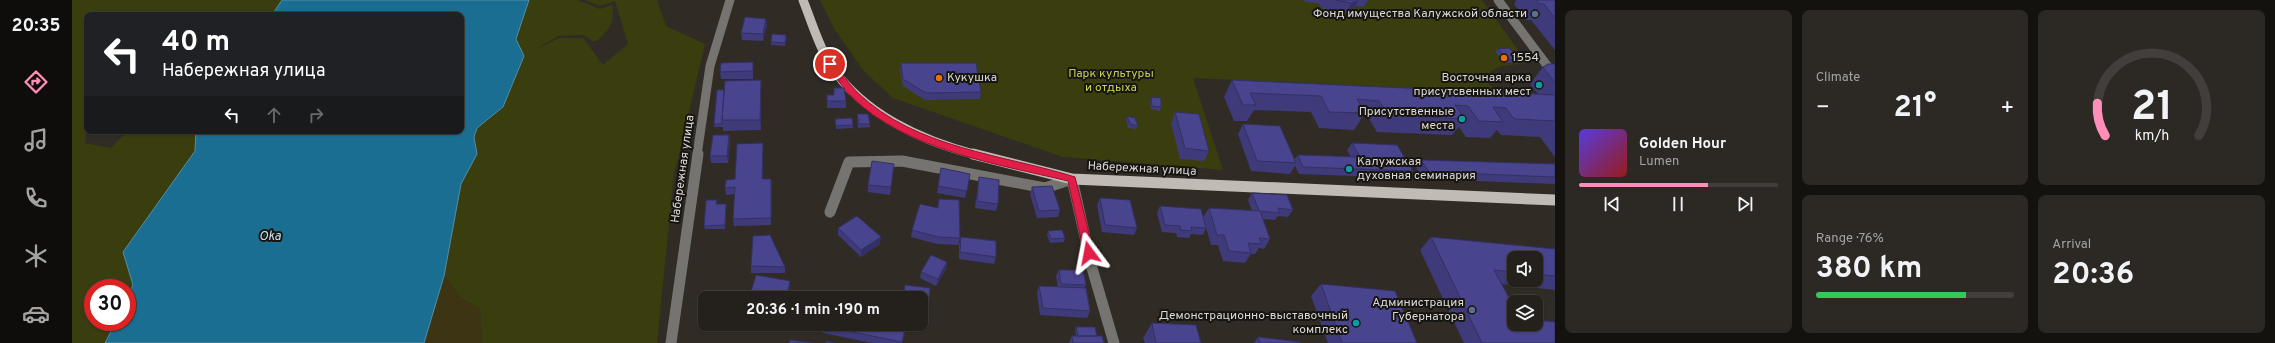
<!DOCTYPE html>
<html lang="en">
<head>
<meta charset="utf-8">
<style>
  :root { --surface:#24211c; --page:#2c2925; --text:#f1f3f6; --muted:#a3a3a3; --line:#413e3b; --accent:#ff8eb9 }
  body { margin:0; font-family:Overpass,sans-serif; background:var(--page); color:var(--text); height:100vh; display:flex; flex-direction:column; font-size:15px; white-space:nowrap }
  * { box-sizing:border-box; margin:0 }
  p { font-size:13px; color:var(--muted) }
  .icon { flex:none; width:22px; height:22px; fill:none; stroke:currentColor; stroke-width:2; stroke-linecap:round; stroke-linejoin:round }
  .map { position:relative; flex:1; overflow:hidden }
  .side { display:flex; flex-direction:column; gap:10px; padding:10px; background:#14120f; width:720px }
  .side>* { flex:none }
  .hud { position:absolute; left:12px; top:12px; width:380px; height:122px; border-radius:8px; box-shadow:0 1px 3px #0004,0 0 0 1px var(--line); background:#202124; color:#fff; overflow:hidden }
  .tools { position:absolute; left:1435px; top:251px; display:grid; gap:8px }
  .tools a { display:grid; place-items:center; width:36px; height:36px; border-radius:8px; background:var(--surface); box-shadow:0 1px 3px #0004,0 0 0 1px var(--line); font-size:20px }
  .speed { position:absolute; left:12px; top:279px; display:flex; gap:8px; font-size:20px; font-weight:700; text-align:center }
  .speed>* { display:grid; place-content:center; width:52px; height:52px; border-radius:50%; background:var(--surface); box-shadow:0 1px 3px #0004,0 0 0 1px var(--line); line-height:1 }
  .speed .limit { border:6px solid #d22; background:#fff; color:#111 }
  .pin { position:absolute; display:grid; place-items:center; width:34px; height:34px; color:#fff; margin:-17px; border:2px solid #fff; border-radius:50%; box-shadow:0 1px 4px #0007 }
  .me { position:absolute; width:44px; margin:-22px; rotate:347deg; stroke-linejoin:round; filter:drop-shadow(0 0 3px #0008) }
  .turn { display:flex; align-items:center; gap:14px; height:84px; padding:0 12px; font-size:18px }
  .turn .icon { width:52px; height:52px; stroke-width:2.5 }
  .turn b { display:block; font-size:28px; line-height:34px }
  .lanes { display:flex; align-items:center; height:38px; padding:0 12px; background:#0003; justify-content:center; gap:20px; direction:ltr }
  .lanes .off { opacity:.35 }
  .big { font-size:30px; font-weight:700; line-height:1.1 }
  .side .widget { flex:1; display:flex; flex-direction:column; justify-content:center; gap:6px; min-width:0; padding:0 14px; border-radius:8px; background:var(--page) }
  .side .dial { align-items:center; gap:0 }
  .dial svg { height:104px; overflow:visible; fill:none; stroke:var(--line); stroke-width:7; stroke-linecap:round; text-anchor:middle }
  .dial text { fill:var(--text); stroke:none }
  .song { display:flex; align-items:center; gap:12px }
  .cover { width:48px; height:48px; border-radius:6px; background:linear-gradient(135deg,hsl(250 70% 55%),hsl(0 70% 35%)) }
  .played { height:4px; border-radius:2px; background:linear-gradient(90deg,var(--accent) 65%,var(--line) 65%) }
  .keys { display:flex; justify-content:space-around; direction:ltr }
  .heat { display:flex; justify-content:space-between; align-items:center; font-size:22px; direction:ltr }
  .charge { height:6px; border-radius:3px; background:linear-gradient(90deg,#34c759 76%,var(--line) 0) }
  .side .tiles { flex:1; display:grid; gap:10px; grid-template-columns:repeat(3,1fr) }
  .widget:first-child { grid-row:span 2 }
  .trip { position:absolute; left:626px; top:291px; width:230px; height:40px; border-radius:8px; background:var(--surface); box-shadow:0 1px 3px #0004,0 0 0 1px var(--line); font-weight:700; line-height:40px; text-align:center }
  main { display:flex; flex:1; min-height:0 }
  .tabs { display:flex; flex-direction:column; width:72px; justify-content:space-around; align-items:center; background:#0e0d0b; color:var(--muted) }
  .tabs .icon { width:28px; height:28px }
  .tabs .current { color:var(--accent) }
  .tabs b { font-size:18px; color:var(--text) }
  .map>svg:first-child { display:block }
</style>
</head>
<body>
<main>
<nav class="tabs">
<b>20:35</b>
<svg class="icon current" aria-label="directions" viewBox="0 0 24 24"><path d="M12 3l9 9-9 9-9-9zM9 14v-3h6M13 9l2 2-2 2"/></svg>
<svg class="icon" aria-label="music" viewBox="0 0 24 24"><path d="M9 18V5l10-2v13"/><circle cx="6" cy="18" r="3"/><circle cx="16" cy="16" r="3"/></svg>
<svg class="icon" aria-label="phone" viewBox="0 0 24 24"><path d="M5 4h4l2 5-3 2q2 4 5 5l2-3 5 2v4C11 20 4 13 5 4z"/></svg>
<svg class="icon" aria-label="climate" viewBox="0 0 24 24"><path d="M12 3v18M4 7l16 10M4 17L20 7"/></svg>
<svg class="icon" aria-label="car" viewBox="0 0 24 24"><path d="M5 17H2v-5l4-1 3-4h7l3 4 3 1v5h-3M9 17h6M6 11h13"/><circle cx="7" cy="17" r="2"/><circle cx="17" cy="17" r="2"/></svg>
</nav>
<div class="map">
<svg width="1483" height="343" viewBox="0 0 1483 343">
  <rect width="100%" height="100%" fill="#302c25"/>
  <!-- green -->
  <path fill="#3a3d0d" d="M0 0H210L200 15H15V127L13 143 39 148 56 131H124L123 151 51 252 61 285 55 298V288H21V322H44L33 343H0Z
    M457 0H505L528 9 540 5C543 24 538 28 525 41H520L512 35 486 36 464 49 487 38H511L531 65 556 44 543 1 528 6 513 0H585L594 26 633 44 602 175 585 343H410L408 309 389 298 372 276 389 184 405 154 402 138 405 128 431 107 444 39Z
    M748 0H1410L1455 63 1430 66 1419 71 1416 82 1422 92 1121 78 1151 170 991 157 821 98 791 70 763 30Z"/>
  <!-- sand -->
  <path fill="#3c3413" d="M372 276 389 298 408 309 410 343H352Z"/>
  <!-- water -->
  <path fill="#196e92" stroke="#548ea6" d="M210 0H457L444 39 452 56 431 107 405 128 402 137 405 154 389 184 372 276 352 343H33L44 322H55V298L61 285 51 252 123 151 124 131H389V15H200Z"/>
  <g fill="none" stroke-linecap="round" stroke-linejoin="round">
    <!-- minor-far1 -->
    <path stroke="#767470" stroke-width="9" d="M1426 0 1483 76
      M625 155 638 66 658 0"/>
    <!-- minor -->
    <path stroke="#767470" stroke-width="11" d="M758 212 777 162 830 161 973 188 1000 179 1020 268 1042 343
      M599 343 626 154"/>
    <!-- major-far1 -->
    <path stroke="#c0bbb4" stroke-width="9" d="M731 0C739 20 747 47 758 64 790 114 850 141 905 155"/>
    <!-- major -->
    <path stroke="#c0bbb4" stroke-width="11" d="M901 154 1000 179 1483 200"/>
  </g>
  <!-- wall -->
  <path fill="#3f3a7a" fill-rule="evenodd" d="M1232 0H1296L1292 7 1283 6 1280 11 1274 13 1251 9 1246 3 1233 2Z
    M1443 0H1483V50L1459 20H1455L1442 4 1444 1Z
    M694 19 695 26 691 41 670 40 669 33Z
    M714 35 715 38 713 46 699 45V42Z
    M1426 49 1449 59 1446 62 1435 63 1423 52Z
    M829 63 909 92 908 99 853 100 831 86 828 70Z
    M1483 64V157L1468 137 1429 135 1425 130 1418 138 1394 137 1387 127 1380 135 1305 132 1296 117 1291 116 1282 130 1247 128 1239 112 1182 110 1175 121H1162L1152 97 1160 80 1466 94 1458 84 1471 67Z
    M681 69V79H649L648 72Z
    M762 88 774 101V108H755V95H762Z
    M689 90V130L651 131V127H642V124Z
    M1079 97 1089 107 1088 111 1079 109 1078 101Z
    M1103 112 1137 151 1132 161 1108 159 1099 123Z
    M785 114 798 124V127L786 128 785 118Z
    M1055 116 1066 126 1064 129 1056 128 1054 120Z
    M763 119 781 125V128L764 129Z
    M1171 124 1223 159 1226 155 1279 157 1275 150 1280 143 1341 171 1335 178 1227 174 1223 166 1218 174 1179 171 1166 134Z
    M657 135 658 142 656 163H639L638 156Z
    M691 143V179H699V225L662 226 661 219 663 194 654 195 653 188 663 179Z
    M1349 160 1483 164V184L1351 179 1344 167Z
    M822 164 818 195 796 192V185Z
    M869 168 898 174 893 198 865 193Z
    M907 177 926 204 924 211 903 208 906 184Z
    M960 187 988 210 986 217 965 218 958 194Z
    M1180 193 1221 210 1216 217 1206 216 1203 220 1191 219 1198 239 1192 249 1187 248 1183 254H1179L1173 263 1151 261 1146 245H1139L1134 228 1131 235 1119 234 1117 238 1105 237 1104 233 1090 232 1085 213 1088 206 1131 217 1137 208 1180 211 1176 200Z
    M1028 198 1065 228 1062 235 1030 232 1025 205Z
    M867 199 888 238 886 245 865 244 839 237 840 230 865 208Z
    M645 204H654V208L653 229H633L632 226Z
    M766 228 808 244 789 257 766 235Z
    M976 231 993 238 992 242 978 243 975 235Z
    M889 237 924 257 922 264 887 259V244Z
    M1359 237 1483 249V290L1430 284 1442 324 1483 343H1392L1348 250ZM1442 258H1464V280H1442Z
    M875 262 874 269 864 286 848 278 849 272Z
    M679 266 713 267V273H679Z
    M987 270 1014 285 1012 288 1018 311 1015 318 968 315 965 293 967 286 986 287 984 276Z
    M1249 284 1345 343H1256L1239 296Z
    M849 298 856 308 855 315 849 314Z
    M1080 323 1129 343H1073L1071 338Z
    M835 324 830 343H800L751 333V326Z
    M1004 327 1025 336 1032 343H997L1000 336H1004L1003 330Z
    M1186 337 1228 343H1182Z"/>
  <!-- shaded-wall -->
  <path fill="#333063" d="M1286 1 1280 11 1274 13 1279 3Z
    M694 19 695 26 691 41V34Z
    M714 35 715 38 713 46V43Z
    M689 80V130L688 120Z
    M657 135 658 142 656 163 655 156Z
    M691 143V186L690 179Z
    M699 179 700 186 699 225Z
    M809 237 808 244 789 257V250Z
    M875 262 874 269 864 286 866 279Z
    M718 281V288L716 298H714Z"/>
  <!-- building -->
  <path fill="#49448e" stroke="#333063" d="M1263 0H1286V1L1279 3Z
    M1464 0H1483V18L1472 4H1467Z
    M673 17 694 19 691 34 669 33Z
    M700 34 714 35 713 43 699 42Z
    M1437 48 1449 59 1437 60 1426 49Z
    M681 62V71L648 72 649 63Z
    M829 63H904L909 92 854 93 831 79Z
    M1476 64H1483V83L1471 67Z
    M689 80 688 120H650L653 81Z
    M1160 80 1483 95V121L1442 119 1434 108 1421 107 1431 122 1407 121 1396 106 1383 105 1393 119 1316 115 1307 101 1285 99 1293 113 1257 112 1249 96 1178 93 1184 105H1171Z
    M762 88H772L774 101H755V95H762Z
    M645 90H652L650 120V124H642Z
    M1079 97 1089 98V107L1080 106Z
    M1103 112 1127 114 1137 151 1113 148Z
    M785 114H796L798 124H787Z
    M1055 116 1063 118 1066 126 1058 124Z
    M780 118 781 125 764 126 763 119Z
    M1171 124 1208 126 1224 163 1185 161Z
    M641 135H657L655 156H638Z
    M691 143 690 179H699V218L661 219 663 187 653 188 654 180 663 179 665 144Z
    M1280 143 1325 145 1341 171 1231 167 1226 155 1288 157Z
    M1349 160 1483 164V177L1357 172Z
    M800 161 822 164 819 187 796 185Z
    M869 168 898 174 895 191 866 186Z
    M907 177 927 180 926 204 905 201Z
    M980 186 988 210 967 211 960 187Z
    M1180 193 1215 195 1221 210 1206 208 1208 213 1187 211Z
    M1028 198 1058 200 1065 228 1033 225Z
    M867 199 887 200 888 238 866 237 840 230 848 204 866 208Z
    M634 200H645L644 204H654L653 225 632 226Z
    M1088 206 1129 209 1134 228 1119 227 1120 231 1109 230 1108 226 1093 225Z
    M1137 208 1188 211 1198 239 1187 238 1190 244 1176 243 1179 253 1157 251 1152 235H1145Z
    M785 216 809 237 789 250 766 228Z
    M990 230 993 238 979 239 976 231Z
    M698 235 713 267 679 266 681 236Z
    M889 237 924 241V257L888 252Z
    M1359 237 1483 249V276L1464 274V258H1442V272L1422 270 1442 307V324H1464V320L1483 322V343H1410Z
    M859 255 875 262 866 279 849 272Z
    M987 270H1011L1014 285 989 284Z
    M684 275 718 281 714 298H677Z
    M1249 284 1323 291 1345 343H1270Z
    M833 285 858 288 856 308 849 307V298H832Z
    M967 286 1014 288 1018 311 971 308Z
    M1080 323 1124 325 1129 343H1084Z
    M752 324H834L830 342 751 326Z
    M1004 327H1023L1025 336H1006Z
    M1000 336H1030L1032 343H1001Z
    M1186 337 1228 342V343H1188Z
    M718 340 741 343H717Z
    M754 341 763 343H754Z"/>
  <!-- route -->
  <path fill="#e11d48" stroke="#92132f" d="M755 62H761C769 72 777 84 786 93 845 149 930 154 1003 177L1022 253 1020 256H1013L1012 253 996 181C925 164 834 150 780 97 771 88 763 76 755 66Z"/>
  <!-- markers -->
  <g fill="#5c6f8a" stroke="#171512" stroke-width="1.5">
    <circle cx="1463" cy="14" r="4"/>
    <circle cx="1400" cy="310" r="4"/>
  </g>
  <g fill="#e8710a" stroke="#171512" stroke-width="1.5">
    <circle cx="1432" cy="58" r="4"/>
    <circle cx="867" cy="78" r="4"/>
  </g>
  <g fill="#0f9aa8" stroke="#171512" stroke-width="1.5">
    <circle cx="1467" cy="85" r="4"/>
    <circle cx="1390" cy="119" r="4"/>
    <circle cx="1277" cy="169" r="4"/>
    <circle cx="1284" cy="323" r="4"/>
  </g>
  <g text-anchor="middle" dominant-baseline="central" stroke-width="4" stroke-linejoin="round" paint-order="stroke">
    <!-- poi labels -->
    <g font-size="12" fill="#dcd9d5" stroke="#171512" text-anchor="end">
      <text x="1455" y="14">Фонд имущества Калужской области</text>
      <text x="1440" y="58" text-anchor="start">1554</text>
      <text x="875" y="78" text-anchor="start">Кукушка</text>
      <text x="1459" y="78">Восточная арка<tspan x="1459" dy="14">присутсвенных мест</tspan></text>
      <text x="1382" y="112">Присутственные<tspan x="1382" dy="14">места</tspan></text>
      <text x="1285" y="162" text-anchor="start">Калужская<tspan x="1285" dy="14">духовная семинария</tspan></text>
      <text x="1392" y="303">Администрация<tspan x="1392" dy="14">Губернатора</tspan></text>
      <text x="1276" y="316">Демонстрационно-выставочный<tspan x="1276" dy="14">комплекс</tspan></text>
    </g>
    <!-- park labels -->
    <g font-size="12" fill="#c8cf51" stroke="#171512">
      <text x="1039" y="74">Парк культуры<tspan x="1039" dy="14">и отдыха</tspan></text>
    </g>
    <!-- street labels -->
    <g font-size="12" fill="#dcd9d5" stroke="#171512">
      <text transform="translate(611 169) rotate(-82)">Набережная улица</text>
      <text transform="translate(1070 169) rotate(3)">Набережная улица</text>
    </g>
    <!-- water labels -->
    <g font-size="13" font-style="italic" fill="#cde4f1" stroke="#171512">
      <text x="198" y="237">Oka</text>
    </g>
  </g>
</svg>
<div class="tools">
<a><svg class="icon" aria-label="sound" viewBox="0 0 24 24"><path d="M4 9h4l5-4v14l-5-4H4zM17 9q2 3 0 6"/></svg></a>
<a><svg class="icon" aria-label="layers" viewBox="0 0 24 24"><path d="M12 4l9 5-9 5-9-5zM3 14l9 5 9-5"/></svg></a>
</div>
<div class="speed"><div class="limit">30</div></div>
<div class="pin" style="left:758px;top:64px;background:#d93025"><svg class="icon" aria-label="arrive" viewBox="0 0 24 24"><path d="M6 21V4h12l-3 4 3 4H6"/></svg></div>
<svg class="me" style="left:1017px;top:253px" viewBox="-20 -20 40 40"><path d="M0-17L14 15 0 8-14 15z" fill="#e11d48" stroke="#fff" stroke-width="4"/></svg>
<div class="trip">20:36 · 1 min · 190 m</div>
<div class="hud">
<div class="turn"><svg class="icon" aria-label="left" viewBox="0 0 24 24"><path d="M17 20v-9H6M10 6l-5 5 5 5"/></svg><div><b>40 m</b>Набережная улица</div></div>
<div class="lanes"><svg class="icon" aria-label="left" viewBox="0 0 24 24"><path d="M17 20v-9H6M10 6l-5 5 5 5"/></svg><svg class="icon off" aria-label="ahead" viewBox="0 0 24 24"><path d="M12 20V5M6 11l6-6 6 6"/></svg><svg class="icon off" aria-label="right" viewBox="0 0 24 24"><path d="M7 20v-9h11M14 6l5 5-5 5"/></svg></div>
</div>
</div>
<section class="side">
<div class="tiles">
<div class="widget">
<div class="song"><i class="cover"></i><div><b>Golden Hour</b><p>Lumen</p></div></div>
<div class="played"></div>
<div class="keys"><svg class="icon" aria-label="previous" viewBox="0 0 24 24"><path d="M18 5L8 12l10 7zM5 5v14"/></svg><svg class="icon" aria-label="pause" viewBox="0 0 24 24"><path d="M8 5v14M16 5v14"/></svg><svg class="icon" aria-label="next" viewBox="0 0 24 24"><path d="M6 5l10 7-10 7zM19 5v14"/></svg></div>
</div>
<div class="widget"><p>Climate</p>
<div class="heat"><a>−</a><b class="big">21°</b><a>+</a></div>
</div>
<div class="widget dial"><svg viewBox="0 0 100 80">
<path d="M14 69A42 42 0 1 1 86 69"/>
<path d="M14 69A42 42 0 0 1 8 44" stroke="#ff8eb9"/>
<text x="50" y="56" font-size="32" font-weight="700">21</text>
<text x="50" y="72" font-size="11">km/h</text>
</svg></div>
<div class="widget"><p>Range · 76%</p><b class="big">380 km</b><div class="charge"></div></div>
<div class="widget"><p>Arrival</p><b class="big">20:36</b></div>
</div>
</section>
</main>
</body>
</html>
